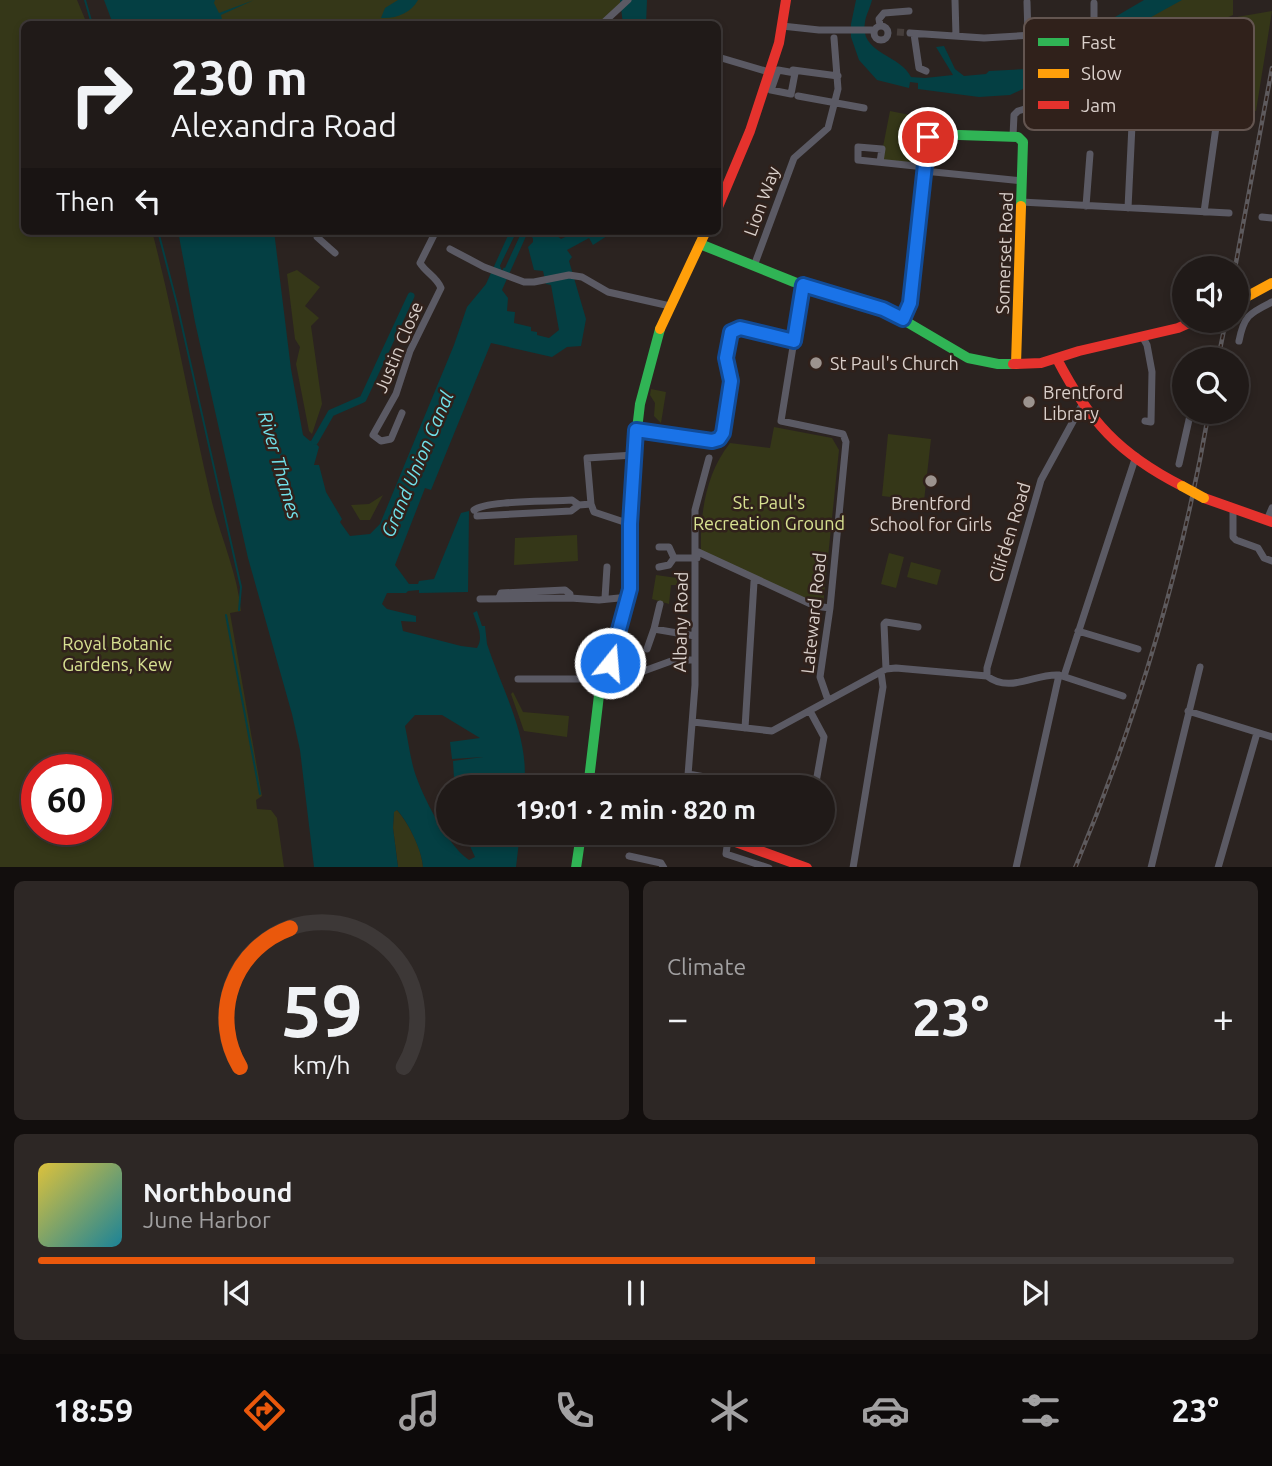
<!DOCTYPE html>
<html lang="en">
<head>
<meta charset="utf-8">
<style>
  :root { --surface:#201a18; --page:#2d2725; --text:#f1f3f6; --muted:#a2a1a2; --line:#3d3837; --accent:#ea580c }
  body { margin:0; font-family:Ubuntu,sans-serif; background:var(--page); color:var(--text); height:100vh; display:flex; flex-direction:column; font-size:26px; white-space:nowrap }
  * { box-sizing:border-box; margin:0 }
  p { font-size:23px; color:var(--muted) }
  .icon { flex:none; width:38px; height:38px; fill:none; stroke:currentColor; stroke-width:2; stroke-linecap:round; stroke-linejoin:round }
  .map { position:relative; height:867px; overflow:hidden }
  .details { display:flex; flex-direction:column; gap:14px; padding:14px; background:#120e0d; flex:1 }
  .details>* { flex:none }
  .hud { position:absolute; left:21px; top:21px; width:700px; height:214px; border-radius:10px; box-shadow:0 4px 10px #0003,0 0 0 2px var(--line); background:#201a18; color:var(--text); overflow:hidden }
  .tools { position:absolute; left:1172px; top:256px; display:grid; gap:14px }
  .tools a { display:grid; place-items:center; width:77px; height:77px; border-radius:50%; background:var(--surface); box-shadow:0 4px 10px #0003,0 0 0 2px var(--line); font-size:35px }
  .speed { position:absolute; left:21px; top:754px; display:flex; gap:14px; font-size:35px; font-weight:700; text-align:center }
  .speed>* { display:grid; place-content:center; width:91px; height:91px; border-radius:50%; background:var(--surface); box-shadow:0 4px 10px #0003,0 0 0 2px var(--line); line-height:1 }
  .speed .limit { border:10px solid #d22; background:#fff; color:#111 }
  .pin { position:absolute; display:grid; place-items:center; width:60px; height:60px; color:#fff; margin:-30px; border:4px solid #fff; border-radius:50%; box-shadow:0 2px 7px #0007 }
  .me { position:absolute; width:77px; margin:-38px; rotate:17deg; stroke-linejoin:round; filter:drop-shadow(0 0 5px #0008) }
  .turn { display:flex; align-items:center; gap:24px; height:147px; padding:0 35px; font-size:32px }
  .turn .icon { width:91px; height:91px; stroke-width:2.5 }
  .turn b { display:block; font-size:49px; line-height:60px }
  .then { display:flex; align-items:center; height:66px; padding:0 35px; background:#0003; gap:14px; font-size:26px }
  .big { font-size:52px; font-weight:700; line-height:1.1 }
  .details .card { flex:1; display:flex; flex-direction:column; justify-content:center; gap:10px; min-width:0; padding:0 24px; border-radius:10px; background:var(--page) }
  .details .dial { align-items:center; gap:0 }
  .dial svg { height:182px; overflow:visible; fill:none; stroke:var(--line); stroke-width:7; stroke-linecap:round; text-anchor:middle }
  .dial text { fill:var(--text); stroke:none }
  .song { display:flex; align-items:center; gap:21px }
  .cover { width:84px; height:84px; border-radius:10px; background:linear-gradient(135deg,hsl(50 70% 55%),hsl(190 70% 35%)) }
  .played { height:7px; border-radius:4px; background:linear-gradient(90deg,var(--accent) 65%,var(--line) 65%) }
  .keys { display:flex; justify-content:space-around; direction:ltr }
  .heat { display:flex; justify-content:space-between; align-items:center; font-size:38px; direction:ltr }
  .details .tiles { flex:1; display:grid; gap:14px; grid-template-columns:1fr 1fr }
  .card:last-child { grid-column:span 2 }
  .trip { position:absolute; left:436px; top:775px; width:399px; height:70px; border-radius:35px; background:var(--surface); box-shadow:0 4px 10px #0003,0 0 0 2px var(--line); font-weight:700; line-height:70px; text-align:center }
  .tabs { display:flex; height:112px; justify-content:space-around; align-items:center; background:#0d0a0a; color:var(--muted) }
  .tabs .icon { width:49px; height:49px }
  .tabs .active { color:var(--accent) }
  .tabs b { font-size:32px; color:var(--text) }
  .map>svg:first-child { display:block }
</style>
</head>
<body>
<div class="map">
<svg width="1272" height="868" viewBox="0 0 1272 868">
  <rect width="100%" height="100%" fill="#2b2320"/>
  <!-- green -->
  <path fill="#353718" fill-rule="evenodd" d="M0 0H77L87 24H24V231H152C175 319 190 409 211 498 220 536 237 571 241 611L230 613 262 796 256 800 257 809 271 810 277 818 284 867H0ZM37 770H96V830H37Z
    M213 0H620L621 5 602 24H208Z
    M1180 0H1233V15L1191 34 1172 49 1098 64 1100 44Z
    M1272 11 1256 111 1235 109 1238 88 1208 85 1204 107 1178 104V48L1237 17Z
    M890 111 930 119 932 133 925 167 880 162Z
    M297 270 320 287 305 306 319 318 311 326 322 404 312 434 309 431 296 364 300 347 295 339 287 274Z
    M651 389 666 392 661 423 654 416 655 403 650 395Z
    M774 427 832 438 839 450 823 606 816 604 701 551C700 513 706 473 730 443L770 448Z
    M888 434 931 439 924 501 882 496Z
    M383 495 370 520H360L351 505 369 504Z
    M577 535 578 561 514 565 515 538Z
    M889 553 904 557 896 588 881 584Z
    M911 562 941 570 937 585 907 577Z
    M656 575 677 578V585H671L669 604 652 599Z
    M513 692 523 712 569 716 567 737 524 731 511 694Z
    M397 810C409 824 422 849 423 867H398L393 828 394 811Z"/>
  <!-- water -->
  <path fill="#043f43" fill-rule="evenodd" d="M104 0H215L214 3 219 13 254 0 221 15 223 24H113Z
    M398 0H418C411 13 396 19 381 18L385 8Z
    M620 0H647L646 24H623Z
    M856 0H872C870 8 866 15 865 22 859 54 900 54 911 77L925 78 953 75 936 47 944 46 955 69 964 76 986 74 989 71 1027 69 1028 65H1033L1144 0H1182L1106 42 1063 70 1010 95 979 97 918 89V83L910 82 909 88 877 80 859 60 851 37V24Z
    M178 231H274L291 369 303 435 310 441 313 440 319 447 314 465H319L326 492 342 519 340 522 350 536 370 534 380 524 454 345 467 307 486 284 510 231H517L500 266 505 268 522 231H551L561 239 578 231H623L607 236 593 245 589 238 567 250 572 257 569 261 586 319 581 346 567 347 552 357 491 343 431 490 425 488 395 565 409 584H418L419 581 434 579 461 513 469 511 468 592 419 593V590L408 591 406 593H387L382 604 387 609 416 616V622L401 621 403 631 461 646 477 648C484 637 477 625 473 613L477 611 482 626H485L487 644C502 690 530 736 524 787H468L487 786V784L455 787 454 780 487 776 454 778 453 761 483 757 452 759 450 742 480 738 442 715H415L405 726C408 740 410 756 414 770 422 796 447 845 469 860L475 857 464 833H473L479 840 481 833H520L516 867H423C422 850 408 822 397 810L394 812 393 828 398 867H314L300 750 292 714 248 558 195 322ZM527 234 533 238V242L528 247 534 270 543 271 546 284 551 285 559 330 549 338 537 335V332L531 331V327L514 323 515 312 507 311 508 298 502 290Z"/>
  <!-- pier -->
  <path fill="#2b2320" d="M517 231H522L502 271 500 266Z"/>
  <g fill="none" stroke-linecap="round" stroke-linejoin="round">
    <!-- stream -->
    <path stroke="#043f43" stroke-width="2" d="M85 0 92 24
      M158 231 177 304 241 587 239 610
      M226 615 260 794"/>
    <!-- canal -->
    <path stroke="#043f43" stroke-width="7" d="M315 441 331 413 363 399 411 296"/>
    <!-- street-tunnel -->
    <path stroke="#453d3a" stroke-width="7" stroke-dasharray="7 3.5" stroke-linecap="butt" d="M897 32 910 33"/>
    <!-- street -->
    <path stroke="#5b5a64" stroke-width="7" d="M955 0 956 36
      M1027 2 1028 36
      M602 24 628 0
      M880 25 879 19 884 13 909 11
      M874 33a7 7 0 1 1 14 0a7 7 0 1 1-14 0Z
      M782 26 819 30H874
      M910 33 984 38 1083 32 1094 23V3
      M914 34 919 68 926 71
      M718 57 769 72
      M778 70 795 73 791 94 771 90Z
      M793 70 838 76
      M798 96 864 108
      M1013 136 1014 115 1018 111 1028 108 1038 111 1089 106
      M880 162 882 149 858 147V160L925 167
      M924 171 1022 181
      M1021 202 1229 213
      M1086 206 1090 154
      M1128 208 1132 125 1139 115
      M1204 212 1216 127
      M1262 217 1272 218
      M317 231V237L335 253
      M450 249 484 267 524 282H534L569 275 582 277 608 292 670 306
      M754 266 794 158 828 128 838 89 834 38
      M803 285 781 421 843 434 846 442 830 608 820 677 828 700
      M1142 336 1147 345 1152 372 1151 422 1145 421
      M1239 341C1244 315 1250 313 1272 302
      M402 413 391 439 381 441 373 435 396 394 410 351 441 288C437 277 426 273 420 263L436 231
      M636 430 716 441 723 433 730 384 726 358 731 332 740 328 794 341
      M1179 464 1191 411
      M1233 509V537L1236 540 1258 548 1264 558 1272 561
      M474 510C487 500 552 502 572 500L579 505 591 504
      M477 516 571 511 579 505
      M1267 520 1272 508
      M630 524 594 512 591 504 587 458 634 455
      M659 547H669L674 558
      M696 551 815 606 830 608
      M659 567 669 565 674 558H697
      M570 598 599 600 629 597
      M605 598 607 567
      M480 599 570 598V594L565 590 501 593 499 598
      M654 629 660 604
      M1078 631 1138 649
      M647 649 654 629 695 636
      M610 663 641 672 674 660H695
      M886 669 884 624 886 622 918 627
      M987 676V668L1041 480 1082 405
      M1064 676 1136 456
      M518 679H604
      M810 711 824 737 815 788
      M1188 711 1272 737
      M693 722 772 731 886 669 896 668 987 676C1010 694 1035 673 1059 675L1123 696
      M745 728 754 582
      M688 774 768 788
      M687 788 695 685V510L709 458
      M728 839 726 854 769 868
      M629 856 661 863 664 868
      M853 868 883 687 881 672
      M1016 868 1059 675
      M1151 868 1200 667
      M1218 868 1257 733"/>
    <!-- fast -->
    <path stroke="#30b455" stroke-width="10" d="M700 244 794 282 883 308 968 358 998 364H1013
      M903 319 910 303 930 134 1018 137 1023 142 1021 206
      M588 788 599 695 629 597 634 455 640 404 660 329
      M576 868 580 841 585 833"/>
    <!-- slow -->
    <path stroke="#ff9f0a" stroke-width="10" d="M1237 302 1272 283
      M660 329 706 231
      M1016 364 1021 206"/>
    <!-- jam -->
    <path stroke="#e5322d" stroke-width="10" d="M718 207 750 131 779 43 786 0
      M1057 359C1089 421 1119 454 1182 486
      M1013 364 1041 363 1079 351 1178 328 1196 320
      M1204 498 1272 522
      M711 833 807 868"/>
    <defs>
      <path id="rail" d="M1235 268 1272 68
        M1218 359 1226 320
        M1075 868C1136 722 1182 567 1209 411"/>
    </defs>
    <!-- rail casing -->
    <use href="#rail" stroke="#5d5a5d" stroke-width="4.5"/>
    <!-- rail -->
    <use href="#rail" stroke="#30211b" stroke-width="2" stroke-dasharray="5" stroke-linecap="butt"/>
    <!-- slow-bridge -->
    <path stroke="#ff9f0a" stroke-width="10" d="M1182 486 1204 498"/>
  </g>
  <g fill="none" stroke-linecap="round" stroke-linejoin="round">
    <defs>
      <path id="route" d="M610 663 630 589V524L636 430 712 441 719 439 723 433 731 381 726 358 731 332 740 328 794 341 803 285 883 309 903 319 910 303 928 137"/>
    </defs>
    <!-- route casing -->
    <use href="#route" stroke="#114b97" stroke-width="18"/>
    <!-- route -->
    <use href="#route" stroke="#1a73e8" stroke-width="12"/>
  </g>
  <!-- markers -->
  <g fill="#9c938e" stroke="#30211b" stroke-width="2.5">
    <circle cx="816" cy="363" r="7"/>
    <circle cx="1029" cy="402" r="7"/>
    <circle cx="931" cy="481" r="7"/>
  </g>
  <g text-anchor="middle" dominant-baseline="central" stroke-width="5" stroke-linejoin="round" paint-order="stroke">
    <!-- street labels -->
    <g font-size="18" fill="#d9cfca" stroke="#30211b">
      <text transform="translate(761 201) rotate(-70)">Lion Way</text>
      <text transform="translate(1004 253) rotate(-88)">Somerset Road</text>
      <text transform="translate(398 347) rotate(-67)">Justin Close</text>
      <text transform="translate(1009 532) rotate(-73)">Clifden Road</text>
      <text transform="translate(813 613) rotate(-84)">Lateward Road</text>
      <text transform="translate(680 622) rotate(-89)">Albany Road</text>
    </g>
    <!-- poi labels -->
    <g font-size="18" fill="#d9cfca" stroke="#30211b" text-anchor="start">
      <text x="830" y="363">St Paul's Church</text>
      <text x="1043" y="392">Brentford<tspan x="1043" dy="21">Library</tspan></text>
      <text x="931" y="503" text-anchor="middle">Brentford<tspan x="931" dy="21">School for Girls</tspan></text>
    </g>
    <!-- park labels -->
    <g font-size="18" fill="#d7e191" stroke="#30211b">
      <text x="769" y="502">St. Paul's<tspan x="769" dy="21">Recreation Ground</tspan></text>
      <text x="117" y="643">Royal Botanic<tspan x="117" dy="21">Gardens, Kew</tspan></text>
    </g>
    <!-- water labels -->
    <g font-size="19" font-style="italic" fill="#71e2eb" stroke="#30211b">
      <text transform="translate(417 464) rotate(-67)">Grand Union Canal</text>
      <text transform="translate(280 465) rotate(74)">River Thames</text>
    </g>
  </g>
  <!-- legend -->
  <rect x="1024" y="18" width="230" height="112" rx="10" fill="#30211b" stroke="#635550" stroke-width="2"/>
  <rect x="1038" y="38" width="31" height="8" fill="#30b455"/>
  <rect x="1038" y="69" width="31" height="9" fill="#ff9f0a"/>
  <rect x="1038" y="101" width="31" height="8" fill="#e5322d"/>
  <g font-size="19" fill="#d9cfca">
    <text x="1081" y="49">Fast</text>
    <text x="1081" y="80">Slow</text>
    <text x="1081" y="112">Jam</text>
  </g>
</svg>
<div class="tools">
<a><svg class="icon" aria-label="sound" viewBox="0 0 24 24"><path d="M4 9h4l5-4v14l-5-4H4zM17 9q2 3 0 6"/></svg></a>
<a><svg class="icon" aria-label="search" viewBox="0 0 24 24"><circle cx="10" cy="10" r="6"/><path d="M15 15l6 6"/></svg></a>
</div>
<div class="speed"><div class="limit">60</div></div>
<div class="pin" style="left:928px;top:137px;background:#d93025"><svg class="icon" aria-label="arrive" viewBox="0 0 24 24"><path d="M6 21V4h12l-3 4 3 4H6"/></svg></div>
<svg class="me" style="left:610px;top:663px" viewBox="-20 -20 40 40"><circle r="17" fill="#1a73e8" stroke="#fff" stroke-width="3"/><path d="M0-11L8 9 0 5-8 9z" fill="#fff"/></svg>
<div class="trip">19:01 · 2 min · 820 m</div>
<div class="hud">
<div class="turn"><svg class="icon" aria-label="right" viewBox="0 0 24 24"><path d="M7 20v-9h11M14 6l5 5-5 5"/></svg><div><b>230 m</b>Alexandra Road</div></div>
<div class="then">Then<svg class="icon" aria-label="left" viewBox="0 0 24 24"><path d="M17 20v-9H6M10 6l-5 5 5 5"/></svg></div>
</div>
</div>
<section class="details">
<div class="tiles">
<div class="card dial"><svg viewBox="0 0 100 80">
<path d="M14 69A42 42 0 1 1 86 69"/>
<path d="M14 69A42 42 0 0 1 36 8" stroke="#ea580c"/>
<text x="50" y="56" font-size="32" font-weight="700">59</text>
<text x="50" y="72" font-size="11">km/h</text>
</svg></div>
<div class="card"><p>Climate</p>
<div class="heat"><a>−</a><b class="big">23°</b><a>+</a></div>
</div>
<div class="card">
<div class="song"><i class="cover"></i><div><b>Northbound</b><p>June Harbor</p></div></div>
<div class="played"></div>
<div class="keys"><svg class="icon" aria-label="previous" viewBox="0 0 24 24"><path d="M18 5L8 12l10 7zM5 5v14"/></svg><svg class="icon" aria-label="pause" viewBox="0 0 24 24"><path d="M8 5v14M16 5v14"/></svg><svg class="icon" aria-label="next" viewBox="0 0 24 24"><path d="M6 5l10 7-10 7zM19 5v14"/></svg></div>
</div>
</div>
</section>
<nav class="tabs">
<b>18:59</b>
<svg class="icon active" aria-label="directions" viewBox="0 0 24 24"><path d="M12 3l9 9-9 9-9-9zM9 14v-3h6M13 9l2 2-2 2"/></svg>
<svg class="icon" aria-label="music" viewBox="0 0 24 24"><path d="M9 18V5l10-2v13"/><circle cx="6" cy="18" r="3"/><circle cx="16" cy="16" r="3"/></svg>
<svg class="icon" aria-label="phone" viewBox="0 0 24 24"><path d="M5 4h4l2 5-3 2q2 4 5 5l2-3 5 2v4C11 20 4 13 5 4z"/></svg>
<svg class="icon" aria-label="climate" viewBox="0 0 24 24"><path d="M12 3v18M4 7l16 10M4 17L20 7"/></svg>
<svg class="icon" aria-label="car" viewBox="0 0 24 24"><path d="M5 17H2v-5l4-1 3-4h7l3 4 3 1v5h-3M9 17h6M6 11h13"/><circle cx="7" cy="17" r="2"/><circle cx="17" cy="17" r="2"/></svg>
<svg class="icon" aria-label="filters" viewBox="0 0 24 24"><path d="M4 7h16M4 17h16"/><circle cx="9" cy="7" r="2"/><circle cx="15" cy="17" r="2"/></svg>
<b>23°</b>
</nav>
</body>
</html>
